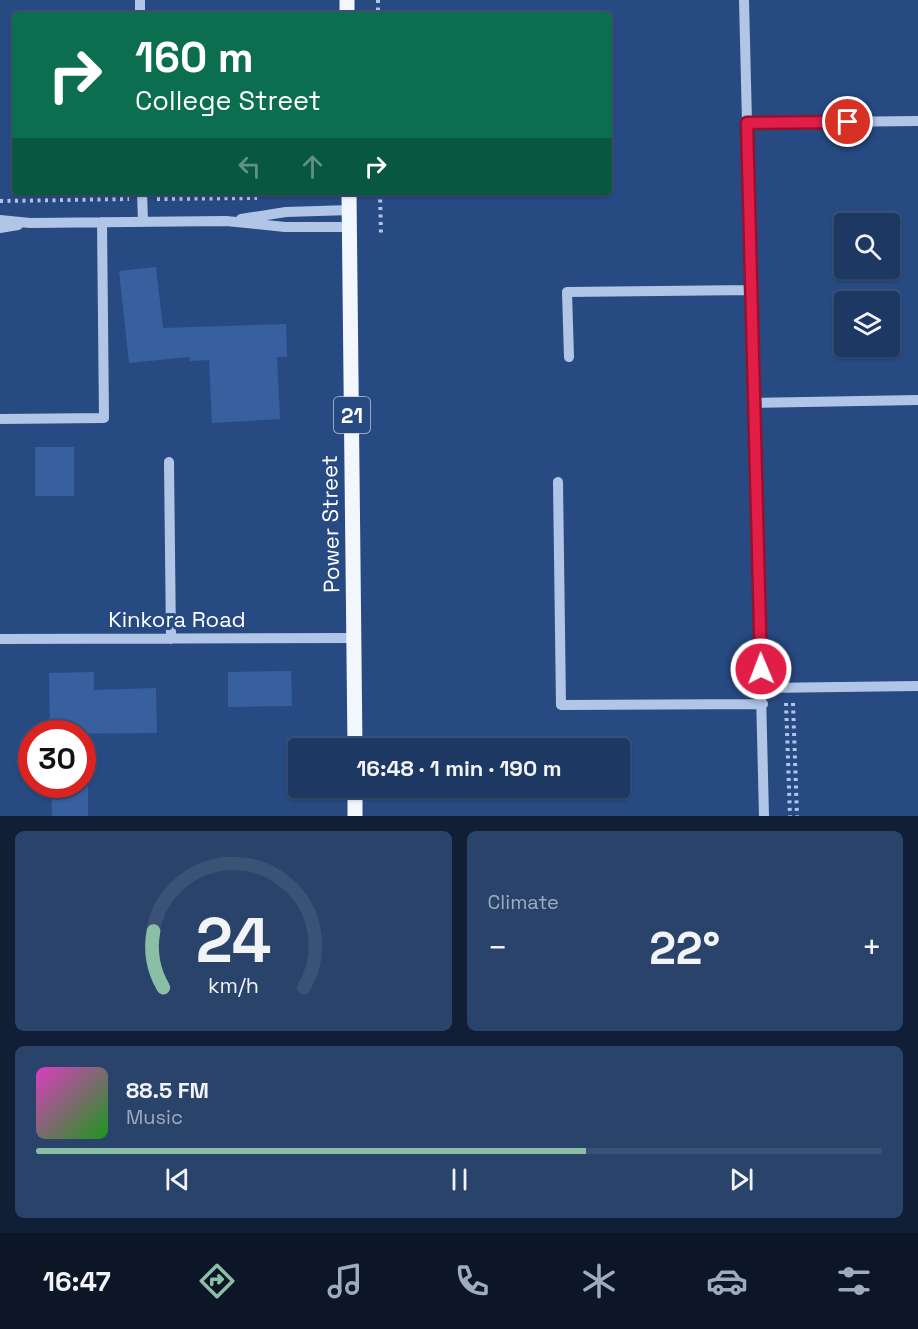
<!DOCTYPE html>
<html lang="en">
<head>
<meta charset="utf-8">
<style>
  :root { --surface:#1d3862; --page:#2a436b; --text:#f1f3f6; --muted:#a0acbe; --line:#3b5277; --accent:#8abfa5 }
  body { margin:0; font-family:"Space Grotesk",sans-serif; background:var(--page); color:var(--text); height:100vh; display:flex; flex-direction:column; font-size:22px; white-space:nowrap }
  * { box-sizing:border-box; margin:0 }
  p { font-size:20px; color:var(--muted) }
  .icon { flex:none; width:33px; height:33px; fill:none; stroke:currentColor; stroke-width:2; stroke-linecap:round; stroke-linejoin:round }
  .map { position:relative; height:816px; overflow:hidden }
  .drawer { display:flex; flex-direction:column; gap:15px; padding:15px; background:#101f36; flex:1 }
  .drawer>* { flex:none }
  .banner { position:absolute; left:12px; top:12px; width:600px; height:183px; border-radius:6px; box-shadow:0 2px 4px #0004,0 0 0 2px var(--line); background:#0b6e4f; color:#fff; overflow:hidden }
  .tools { position:absolute; left:834px; top:213px; display:grid; gap:12px }
  .tools a { display:grid; place-items:center; width:66px; height:66px; border-radius:6px; background:var(--surface); box-shadow:0 2px 4px #0004,0 0 0 2px var(--line); font-size:30px }
  .speed { position:absolute; left:18px; top:720px; display:flex; gap:12px; font-size:30px; font-weight:700; text-align:center }
  .speed>* { display:grid; place-content:center; width:78px; height:78px; border-radius:50%; background:var(--surface); box-shadow:0 2px 4px #0004,0 0 0 2px var(--line); line-height:1 }
  .speed .limit { border:9px solid #d22; background:#fff; color:#111 }
  .pin { position:absolute; display:grid; place-items:center; width:51px; height:51px; color:#fff; margin:-26px; border:3px solid #fff; border-radius:50%; box-shadow:0 2px 6px #0007 }
  .me { position:absolute; width:66px; margin:-33px; rotate:359deg; stroke-linejoin:round; filter:drop-shadow(0 0 4px #0008) }
  .turn { display:flex; align-items:center; gap:21px; height:126px; padding:0 24px; font-size:27px }
  .turn .icon { width:78px; height:78px; stroke-width:2.5 }
  .turn b { display:block; font-size:42px; line-height:51px }
  .lanes { display:flex; align-items:center; height:57px; padding:0 24px; background:#0003; justify-content:center; gap:30px; direction:ltr }
  .lanes .off { opacity:.35 }
  .big { font-size:45px; font-weight:700; line-height:1.1 }
  .drawer .card { flex:1; display:flex; flex-direction:column; justify-content:center; gap:9px; min-width:0; padding:0 21px; border-radius:9px; background:var(--page) }
  .drawer .dial { align-items:center; gap:0 }
  .dial svg { height:156px; overflow:visible; fill:none; stroke:var(--line); stroke-width:7; stroke-linecap:round; text-anchor:middle }
  .dial text { fill:var(--text); stroke:none }
  .song { display:flex; align-items:center; gap:18px }
  .cover { width:72px; height:72px; border-radius:9px; background:linear-gradient(135deg,hsl(310 70% 55%),hsl(120 70% 35%)) }
  .played { height:6px; border-radius:3px; background:linear-gradient(90deg,var(--accent) 65%,var(--line) 65%) }
  .keys { display:flex; justify-content:space-around; direction:ltr }
  .heat { display:flex; justify-content:space-between; align-items:center; font-size:33px; direction:ltr }
  .drawer .tiles { flex:1; display:grid; gap:15px; grid-template-columns:1fr 1fr }
  .card:last-child { grid-column:span 2 }
  .trip { position:absolute; left:288px; top:738px; width:342px; height:60px; border-radius:6px; background:var(--surface); box-shadow:0 2px 4px #0004,0 0 0 2px var(--line); font-weight:700; line-height:60px; text-align:center }
  .tabs { display:flex; height:96px; justify-content:space-around; align-items:center; background:#0c1627; color:var(--muted) }
  .tabs .icon { width:42px; height:42px }
  .tabs .on { color:var(--accent) }
  .tabs b { font-size:27px; color:var(--text) }
  .map>svg:first-child { display:block }
</style>
</head>
<body>
<div class="map">
<svg width="918" height="816" viewBox="0 0 918 816">
  <rect width="100%" height="100%" fill="#274a83"/>
  <!-- building -->
  <path fill="#38609f" d="M156 267 163 328 286 324 287 357H277L280 419 212 423 209 360 190 361 189 357 129 363 119 271Z
    M35 447H74V496H35Z
    M291 671 292 706 228 707V672Z
    M94 672V690L156 688 157 733 50 734 49 673Z
    M51 784H88V816H52Z"/>
  <g fill="none" stroke-linecap="round" stroke-linejoin="round">
    <!-- path -->
    <path stroke="#b1c6e7" stroke-width="4" stroke-dasharray="3 4.5" stroke-linecap="butt" d="M378 0V15
      M380 192 381 235
      M157 199 257 198
      M0 201 129 199
      M786 703 790 816
      M793 703 797 816"/>
    <!-- minor -->
    <path stroke="#b1c6e7" stroke-width="10" d="M140 0V15
      M744 0 764 816
      M747 123 918 121
      M142 192 143 222
      M241 219 286 212 350 210
      M0 220 30 223 226 221 285 227H350
      M0 228 18 225
      M569 357 567 292 751 290
      M754 403 918 400
      M0 419 104 418 102 222
      M169 462 171 639
      M558 482 561 705 763 704
      M0 639 354 638
      M762 688 918 686"/>
    <!-- major -->
    <path stroke="#f2f6fd" stroke-width="15" d="M347 0V15
      M349 192 355 748
      M355 788V816"/>
  </g>
  <g fill="none" stroke-linecap="round" stroke-linejoin="round">
    <defs>
      <path id="route" d="M761 669 747 123 848 122"/>
    </defs>
    <!-- route casing -->
    <use href="#route" stroke="#92132f" stroke-width="15"/>
    <!-- route -->
    <use href="#route" stroke="#e11d48" stroke-width="10"/>
  </g>
  <g text-anchor="middle" dominant-baseline="central" stroke-width="6" stroke-linejoin="round" paint-order="stroke">
    <!-- shield labels -->
    <rect fill="#274a83" stroke="#bec9da" stroke-width="1.5" x="334" y="397" width="36" height="36" rx="4.5"/>
    <g font-size="21" font-weight="bold" fill="#fff">
      <text x="352" y="415">21</text>
    </g>
    <!-- street labels -->
    <g font-size="22" fill="#fff" stroke="#274a83">
      <text transform="translate(330 524) rotate(-91)">Power Street</text>
      <text x="177" y="619">Kinkora Road</text>
    </g>
  </g>
</svg>
<div class="tools">
<a><svg class="icon" aria-label="search" viewBox="0 0 24 24"><circle cx="10" cy="10" r="6"/><path d="M15 15l6 6"/></svg></a>
<a><svg class="icon" aria-label="layers" viewBox="0 0 24 24"><path d="M12 4l9 5-9 5-9-5zM3 14l9 5 9-5"/></svg></a>
</div>
<div class="speed"><div class="limit">30</div></div>
<div class="pin" style="left:848px;top:122px;background:#d93025"><svg class="icon" aria-label="arrive" viewBox="0 0 24 24"><path d="M6 21V4h12l-3 4 3 4H6"/></svg></div>
<svg class="me" style="left:761px;top:669px" viewBox="-20 -20 40 40"><circle r="17" fill="#e11d48" stroke="#fff" stroke-width="3"/><path d="M0-11L8 9 0 5-8 9z" fill="#fff"/></svg>
<div class="trip">16:48 · 1 min · 190 m</div>
<div class="banner">
<div class="turn"><svg class="icon" aria-label="right" viewBox="0 0 24 24"><path d="M7 20v-9h11M14 6l5 5-5 5"/></svg><div><b>160 m</b>College Street</div></div>
<div class="lanes"><svg class="icon off" aria-label="left" viewBox="0 0 24 24"><path d="M17 20v-9H6M10 6l-5 5 5 5"/></svg><svg class="icon off" aria-label="ahead" viewBox="0 0 24 24"><path d="M12 20V5M6 11l6-6 6 6"/></svg><svg class="icon" aria-label="right" viewBox="0 0 24 24"><path d="M7 20v-9h11M14 6l5 5-5 5"/></svg></div>
</div>
</div>
<section class="drawer">
<div class="tiles">
<div class="card dial"><svg viewBox="0 0 100 80">
<path d="M14 69A42 42 0 1 1 86 69"/>
<path d="M14 69A42 42 0 0 1 9 40" stroke="#8abfa5"/>
<text x="50" y="56" font-size="32" font-weight="700">24</text>
<text x="50" y="72" font-size="11">km/h</text>
</svg></div>
<div class="card"><p>Climate</p>
<div class="heat"><a>−</a><b class="big">22°</b><a>+</a></div>
</div>
<div class="card">
<div class="song"><i class="cover"></i><div><b>88.5 FM</b><p>Music</p></div></div>
<div class="played"></div>
<div class="keys"><svg class="icon" aria-label="previous" viewBox="0 0 24 24"><path d="M18 5L8 12l10 7zM5 5v14"/></svg><svg class="icon" aria-label="pause" viewBox="0 0 24 24"><path d="M8 5v14M16 5v14"/></svg><svg class="icon" aria-label="next" viewBox="0 0 24 24"><path d="M6 5l10 7-10 7zM19 5v14"/></svg></div>
</div>
</div>
</section>
<nav class="tabs">
<b>16:47</b>
<svg class="icon on" aria-label="directions" viewBox="0 0 24 24"><path d="M12 3l9 9-9 9-9-9zM9 14v-3h6M13 9l2 2-2 2"/></svg>
<svg class="icon" aria-label="music" viewBox="0 0 24 24"><path d="M9 18V5l10-2v13"/><circle cx="6" cy="18" r="3"/><circle cx="16" cy="16" r="3"/></svg>
<svg class="icon" aria-label="phone" viewBox="0 0 24 24"><path d="M5 4h4l2 5-3 2q2 4 5 5l2-3 5 2v4C11 20 4 13 5 4z"/></svg>
<svg class="icon" aria-label="climate" viewBox="0 0 24 24"><path d="M12 3v18M4 7l16 10M4 17L20 7"/></svg>
<svg class="icon" aria-label="car" viewBox="0 0 24 24"><path d="M5 17H2v-5l4-1 3-4h7l3 4 3 1v5h-3M9 17h6M6 11h13"/><circle cx="7" cy="17" r="2"/><circle cx="17" cy="17" r="2"/></svg>
<svg class="icon" aria-label="filters" viewBox="0 0 24 24"><path d="M4 7h16M4 17h16"/><circle cx="9" cy="7" r="2"/><circle cx="15" cy="17" r="2"/></svg>
</nav>
</body>
</html>
